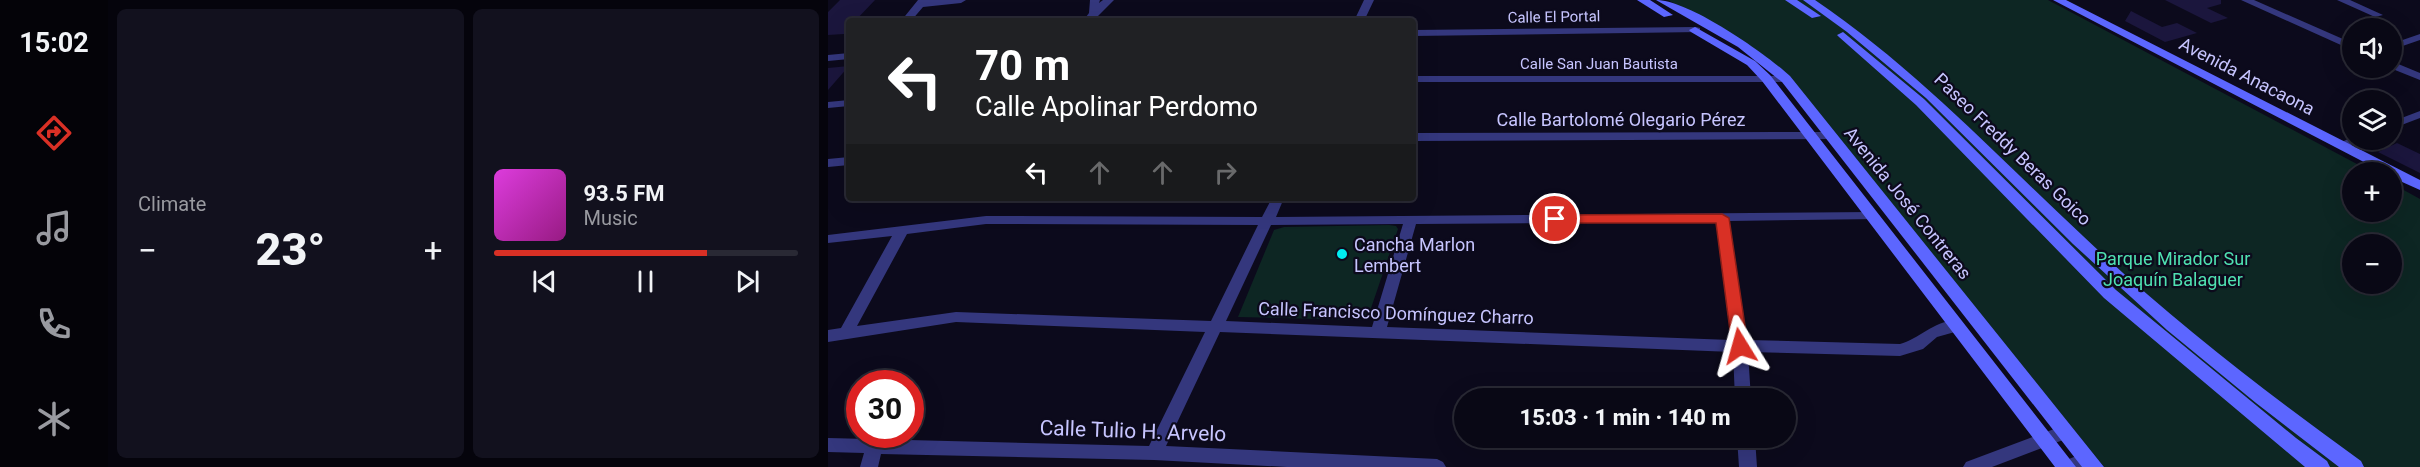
<!DOCTYPE html>
<html lang="en">
<head>
<meta charset="utf-8">
<style>
  :root { --surface:#090815; --page:#12111e; --text:#f1f3f6; --muted:#999aa0; --line:#292934; --accent:#d93025 }
  body { margin:0; font-family:Roboto,sans-serif; background:var(--page); color:var(--text); height:100vh; display:flex; flex-direction:column; font-size:22px; white-space:nowrap }
  * { box-sizing:border-box; margin:0 }
  p { font-size:20px; color:var(--muted) }
  .icon { flex:none; width:33px; height:33px; fill:none; stroke:currentColor; stroke-width:2; stroke-linecap:round; stroke-linejoin:round }
  .map { position:relative; flex:1; overflow:hidden }
  .sheet { display:flex; flex-direction:column; gap:9px; padding:9px; background:#05040c; width:720px }
  .sheet>* { flex:none }
  .guide { position:absolute; left:18px; top:18px; width:570px; height:183px; border-radius:6px; box-shadow:0 6px 24px #0002,0 0 0 2px var(--line); background:#202124; color:#fff; overflow:hidden }
  .fabs { position:absolute; left:1514px; top:18px; display:grid; gap:12px }
  .fabs a { display:grid; place-items:center; width:60px; height:60px; border-radius:50%; background:var(--surface); box-shadow:0 6px 24px #0002,0 0 0 2px var(--line); font-size:30px }
  .speed { position:absolute; left:18px; top:370px; display:flex; gap:12px; font-size:30px; font-weight:700; text-align:center }
  .speed>* { display:grid; place-content:center; width:78px; height:78px; border-radius:50%; background:var(--surface); box-shadow:0 6px 24px #0002,0 0 0 2px var(--line); line-height:1 }
  .speed .limit { border:9px solid #d22; background:#fff; color:#111 }
  .pin { position:absolute; display:grid; place-items:center; width:51px; height:51px; color:#fff; margin:-26px; border:3px solid #fff; border-radius:50%; box-shadow:0 2px 6px #0007 }
  .me { position:absolute; width:66px; margin:-33px; rotate:352deg; stroke-linejoin:round; filter:drop-shadow(0 0 4px #0008) }
  .turn { display:flex; align-items:center; gap:21px; height:126px; padding:0 30px; font-size:27px }
  .turn .icon { width:78px; height:78px; stroke-width:2.5 }
  .turn b { display:block; font-size:42px; line-height:51px }
  .lanes { display:flex; align-items:center; height:57px; padding:0 30px; background:#0003; justify-content:center; gap:30px; direction:ltr }
  .lanes .off { opacity:.35 }
  .big { font-size:45px; font-weight:800; line-height:1.1 }
  .sheet .tile { flex:1; display:flex; flex-direction:column; justify-content:center; gap:9px; min-width:0; padding:0 21px; border-radius:9px; background:var(--page) }
  .song { display:flex; align-items:center; gap:18px }
  .cover { width:72px; height:72px; border-radius:9px; background:linear-gradient(135deg,hsl(300 70% 55%),hsl(310 70% 35%)) }
  .played { height:6px; border-radius:3px; background:linear-gradient(90deg,var(--accent) 70%,var(--line) 70%) }
  .keys { display:flex; justify-content:space-around; direction:ltr }
  .heat { display:flex; justify-content:space-between; align-items:center; font-size:33px; direction:ltr }
  .sheet .tiles { flex:1; display:grid; gap:9px; grid-template-columns:repeat(2,1fr) }
  .trip { position:absolute; left:626px; top:388px; width:342px; height:60px; border-radius:30px; background:var(--surface); box-shadow:0 6px 24px #0002,0 0 0 2px var(--line); font-weight:800; line-height:60px; text-align:center }
  main { display:flex; flex:1; min-height:0 }
  .dock { display:flex; flex-direction:column; width:108px; justify-content:space-around; align-items:center; background:#040308; color:var(--muted) }
  .dock .icon { width:42px; height:42px }
  .dock .current { color:var(--accent) }
  .dock b { font-size:27px; color:var(--text) }
  .map>svg:first-child { display:block }
</style>
</head>
<body>
<main>
<nav class="dock">
<b>15:02</b>
<svg class="icon current" aria-label="directions" viewBox="0 0 24 24"><path d="M12 3l9 9-9 9-9-9zM9 14v-3h6M13 9l2 2-2 2"/></svg>
<svg class="icon" aria-label="music" viewBox="0 0 24 24"><path d="M9 18V5l10-2v13"/><circle cx="6" cy="18" r="3"/><circle cx="16" cy="16" r="3"/></svg>
<svg class="icon" aria-label="phone" viewBox="0 0 24 24"><path d="M5 4h4l2 5-3 2q2 4 5 5l2-3 5 2v4C11 20 4 13 5 4z"/></svg>
<svg class="icon" aria-label="climate" viewBox="0 0 24 24"><path d="M12 3v18M4 7l16 10M4 17L20 7"/></svg>
</nav>
<section class="sheet">
<div class="tiles">
<div class="tile"><p>Climate</p>
<div class="heat"><a>−</a><b class="big">23°</b><a>+</a></div>
</div>
<div class="tile">
<div class="song"><i class="cover"></i><div><b>93.5 FM</b><p>Music</p></div></div>
<div class="played"></div>
<div class="keys"><svg class="icon" aria-label="previous" viewBox="0 0 24 24"><path d="M18 5L8 12l10 7zM5 5v14"/></svg><svg class="icon" aria-label="pause" viewBox="0 0 24 24"><path d="M8 5v14M16 5v14"/></svg><svg class="icon" aria-label="next" viewBox="0 0 24 24"><path d="M6 5l10 7-10 7zM19 5v14"/></svg></div>
</div>
</div>
</section>
<div class="map">
<svg width="1592" height="467" viewBox="0 0 1592 467">
  <rect width="100%" height="100%" fill="#0c0a1c"/>
  <!-- green -->
  <path fill="#0d2623" fill-rule="evenodd" d="M840 0H1220L1544 172H1524V212H1563V183L1592 199V467H1276L958 73 915 41ZM1524 244H1563V284H1524Z
    M561 225 568 226 570 229 540 317 531 320 410 317 446 230 456 227Z"/>
  <!-- building -->
  <path fill="#1b163d" d="M12 0H47L27 21H21V28L16 34 0 35V12Z
    M1337 0H1393V4L1379 8 1400 18 1383 23Z
    M1303 11 1334 27 1349 23 1369 33 1337 42 1297 21Z
    M21 66 0 90V68Z
    M1569 143 1592 154V173L1550 152Z"/>
  <g fill="none" stroke-linecap="round" stroke-linejoin="round">
    <!-- street -->
    <path fill="#34377d" fill-rule="evenodd" d="M90 0H138L133 3 95 7 83 21H73Z
      M262 0H272L271 3 275 0H286L265 21H255L261 13Z
      M536 0H546L536 21H526Z
      M1413 0H1426L1524 43V50Z
      M1509 0H1522L1555 15 1547 17Z
      M868 27 872 28V32L585 36V30Z
      M1592 34V40L1563 50V44Z
      M21 53V59L0 61V55Z
      M1563 61 1592 73V80L1562 68Z
      M585 76H958L963 79 958 82H585Z
      M21 100V106L0 108V102Z
      M1592 111V118L1563 129V122Z
      M1002 132 1008 136 1006 139 585 141V133Z
      M1524 137V140H1534L1514 149 1508 145Z
      M21 157V165L0 167V159Z
      M444 198H456L448 217 1045 212 1052 216 1050 219 901 221 919 340 1072 344C1092 339 1112 315 1134 322L1137 326 1134 330 1109 337 1095 349 1072 356 920 352 923 399H907L905 352 392 332 338 446 609 459 615 462 618 467H459L326 460 53 454 50 467H32L36 453 0 452V438L321 446 377 332 128 322 0 342V330L13 328 64 236 0 243V235L158 216 434 217ZM888 222 903 340 559 327 588 224ZM158 224 430 225 383 321 128 312 29 326 79 234ZM575 224 544 327 398 321 443 225Z
      M1237 425 1243 427 1245 432 1243 437 1164 467H1135L1138 462Z
      M909 438H927L929 467H911Z
      M1259 452 1265 454 1268 459 1265 464 1258 467H1230L1233 462Z"/>
    <!-- secondary -->
    <path fill="#5c66ff" fill-rule="evenodd" d="M809 0H822L845 15 836 17Z
      M828 0C861 0 937 53 962 76L1276 467H1254L954 82 910 47Z
      M957 0H969L993 16 984 18Z
      M975 0H987C1087 68 1167 154 1255 236 1341 318 1436 391 1533 461L1536 467H1511L1428 403 1339 330 1245 244 1098 98 1019 32Z
      M1225 0H1238L1592 180V190L1563 177V172H1555Z
      M867 27 927 61 942 75 1248 467H1227L934 81 919 65 863 32 861 30Z
      M1015 32 1096 99 1288 290 1468 438 1499 461 1502 467H1477L1276 298 1088 105 1011 37 1009 35Z"/>
  </g>
  <!-- route -->
  <path fill="#d93025" stroke="#8d1f18" stroke-width="1.5" d="M894 214 901 218 920 346 912 351 904 346 888 223H727L720 219 727 215Z"/>
  <!-- markers -->
  <circle fill="#00ecf0" stroke="#0c0a1c" stroke-width="2" cx="514" cy="254" r="6"/>
  <g text-anchor="middle" dominant-baseline="central" stroke-width="4.5" stroke-linejoin="round" paint-order="stroke">
    <!-- far-street labels -->
    <g font-size="15" fill="#c7c5ff" stroke="#0c0a1c">
      <text transform="translate(726 17) rotate(-1)">Calle El Portal</text>
      <text x="771" y="64">Calle San Juan Bautista</text>
    </g>
    <!-- street labels -->
    <g font-size="18" fill="#c7c5ff" stroke="#0c0a1c">
      <text transform="translate(1419 76) rotate(27)">Avenida Anacaona</text>
      <text x="793" y="119">Calle Bartolomé Olegario Pérez</text>
      <text transform="translate(1185 149) rotate(44)">Paseo Freddy Beras Goico</text>
      <text transform="translate(1080 203) rotate(51)">Avenida José Contreras</text>
      <text transform="translate(568 313) rotate(2)">Calle Francisco Domínguez Charro</text>
    </g>
    <!-- poi labels -->
    <g font-size="18" fill="#c7c5ff" stroke="#0c0a1c" text-anchor="start">
      <text x="526" y="244">Cancha Marlon<tspan x="526" dy="21">Lembert</tspan></text>
    </g>
    <!-- park labels -->
    <g font-size="18" fill="#4fe1b1" stroke="#0c0a1c">
      <text x="1345" y="258">Parque Mirador Sur<tspan x="1345" dy="21">Joaquín Balaguer</tspan></text>
    </g>
    <!-- near-street labels -->
    <g font-size="21" fill="#c7c5ff" stroke="#0c0a1c">
      <text transform="translate(305 431) rotate(2)">Calle Tulio H. Arvelo</text>
    </g>
  </g>
</svg>
<div class="fabs">
<a><svg class="icon" aria-label="sound" viewBox="0 0 24 24"><path d="M4 9h4l5-4v14l-5-4H4zM17 9q2 3 0 6"/></svg></a>
<a><svg class="icon" aria-label="layers" viewBox="0 0 24 24"><path d="M12 4l9 5-9 5-9-5zM3 14l9 5 9-5"/></svg></a>
<a>+</a>
<a>−</a>
</div>
<div class="speed"><div class="limit">30</div></div>
<div class="pin" style="left:727px;top:219px;background:#d93025"><svg class="icon" aria-label="arrive" viewBox="0 0 24 24"><path d="M6 21V4h12l-3 4 3 4H6"/></svg></div>
<svg class="me" style="left:912px;top:346px" viewBox="-20 -20 40 40"><path d="M0-17L14 15 0 8-14 15z" fill="#d93025" stroke="#fff" stroke-width="4"/></svg>
<div class="trip">15:03 · 1 min · 140 m</div>
<div class="guide">
<div class="turn"><svg class="icon" aria-label="left" viewBox="0 0 24 24"><path d="M17 20v-9H6M10 6l-5 5 5 5"/></svg><div><b>70 m</b>Calle Apolinar Perdomo</div></div>
<div class="lanes"><svg class="icon" aria-label="left" viewBox="0 0 24 24"><path d="M17 20v-9H6M10 6l-5 5 5 5"/></svg><svg class="icon off" aria-label="ahead" viewBox="0 0 24 24"><path d="M12 20V5M6 11l6-6 6 6"/></svg><svg class="icon off" aria-label="ahead" viewBox="0 0 24 24"><path d="M12 20V5M6 11l6-6 6 6"/></svg><svg class="icon off" aria-label="right" viewBox="0 0 24 24"><path d="M7 20v-9h11M14 6l5 5-5 5"/></svg></div>
</div>
</div>
</main>
</body>
</html>
